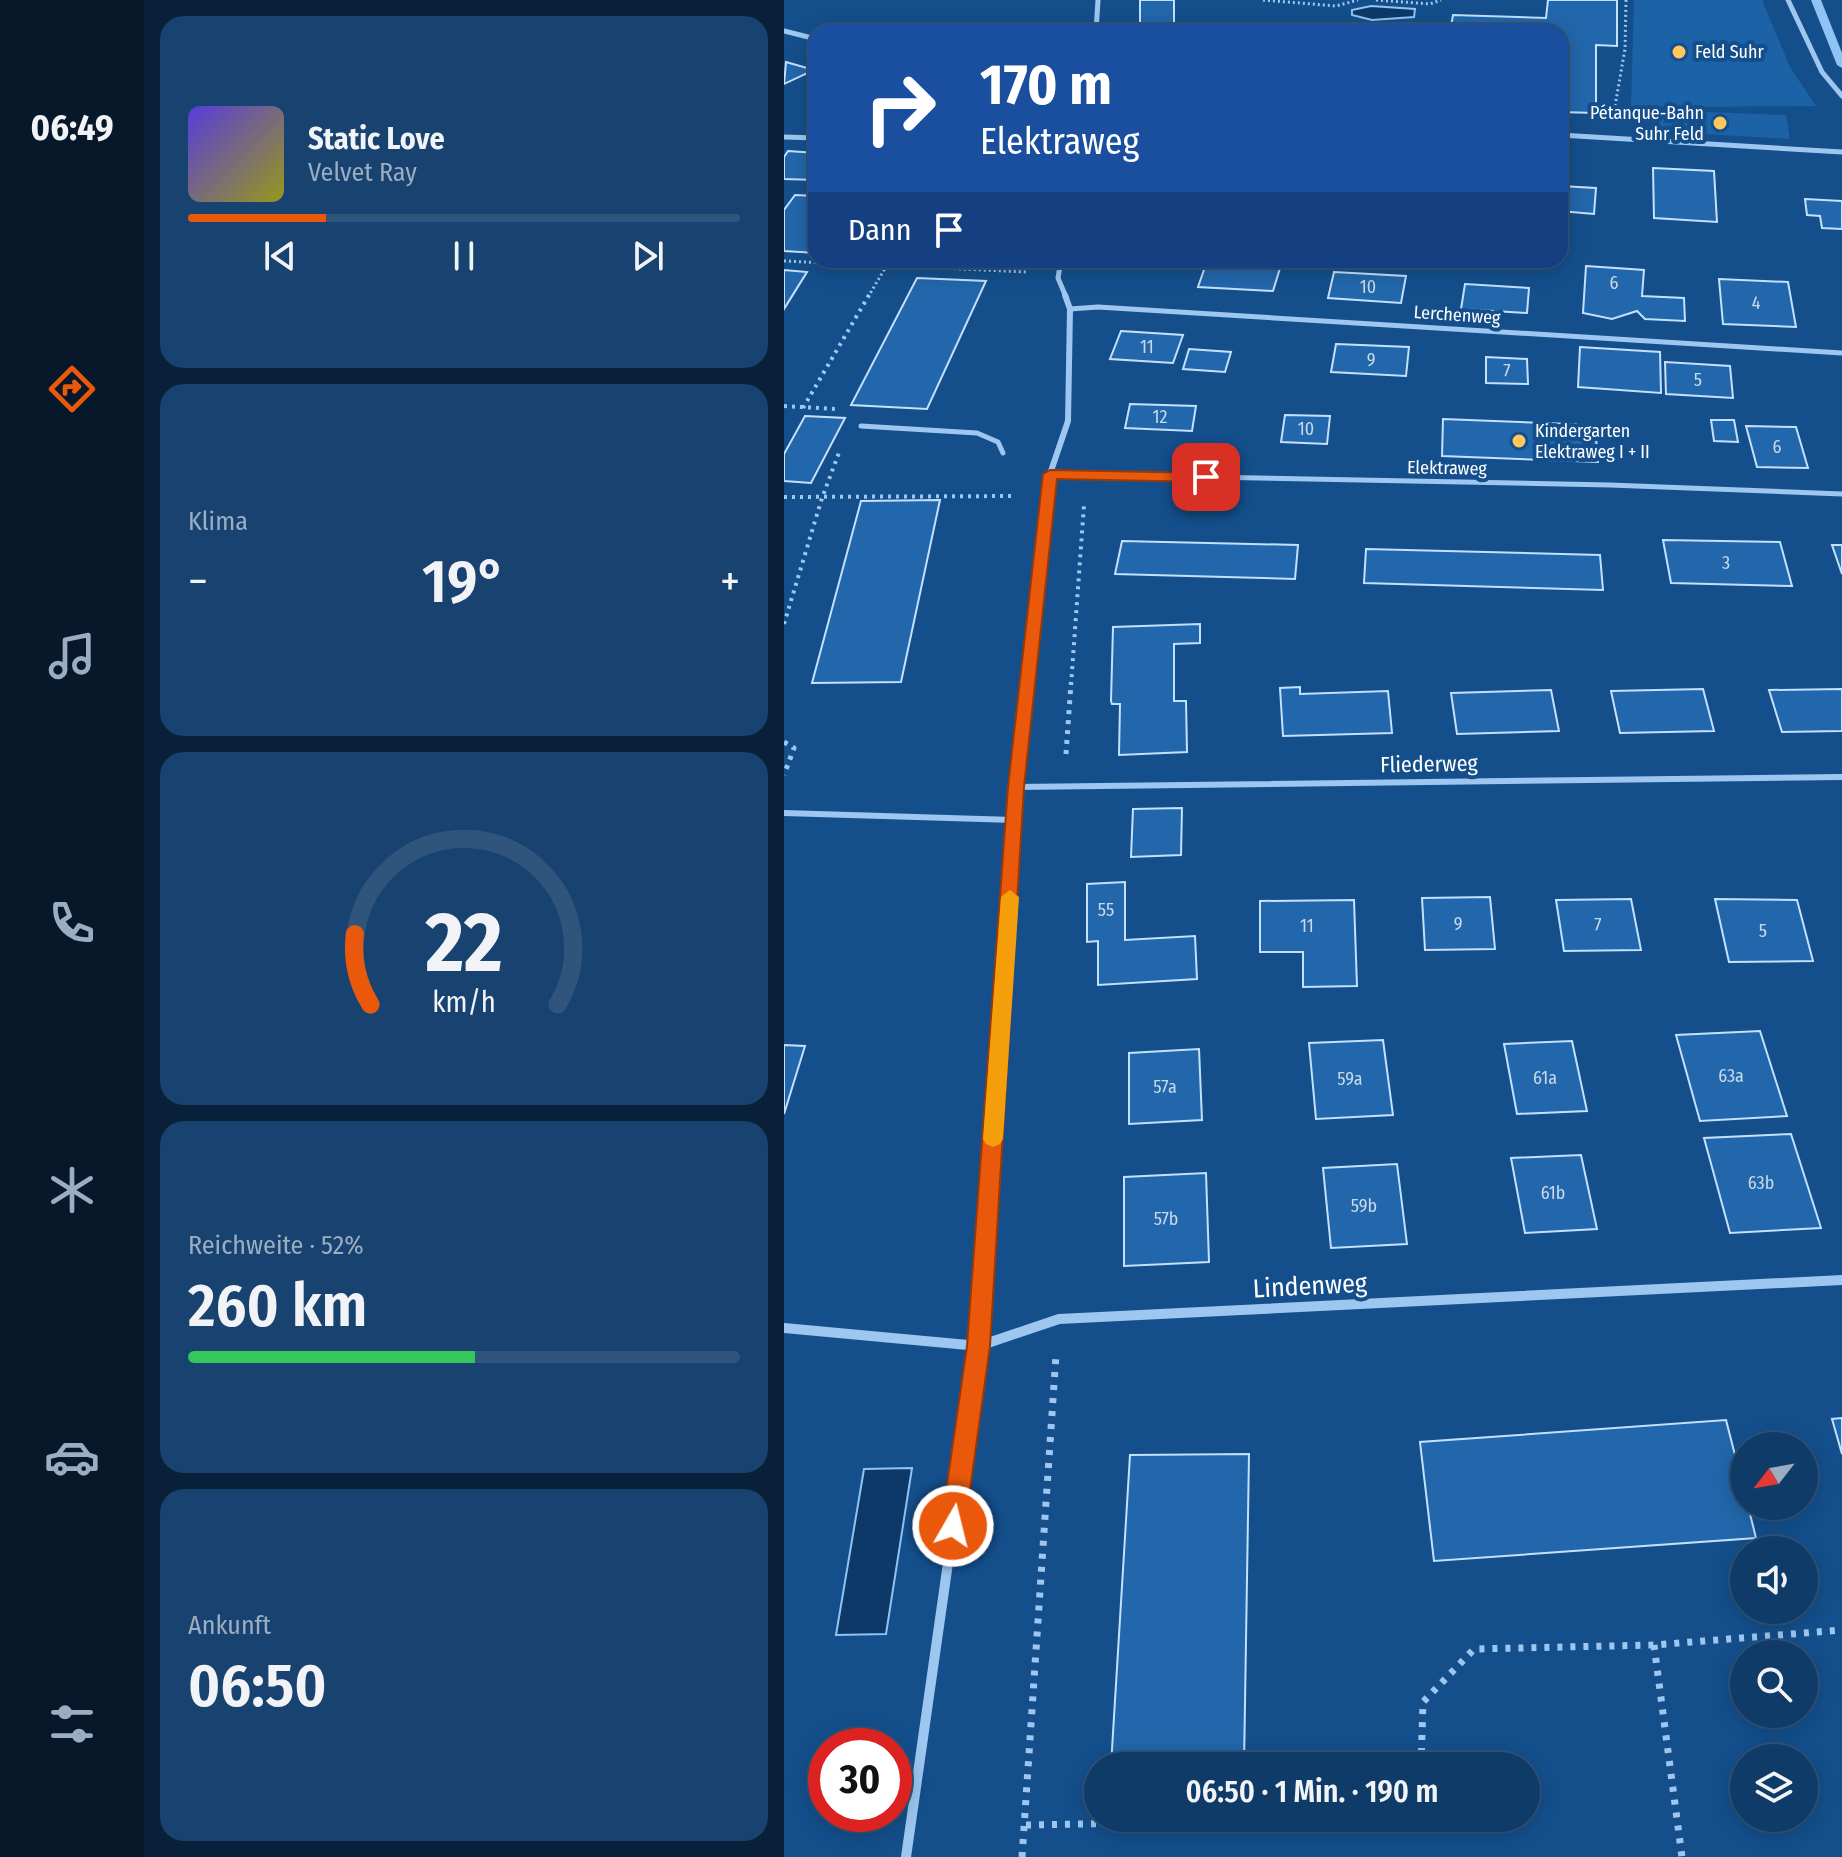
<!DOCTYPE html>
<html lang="de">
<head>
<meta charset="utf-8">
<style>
  :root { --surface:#0f3b69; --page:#18426f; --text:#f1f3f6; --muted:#9badc0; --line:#2f557d; --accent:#ea580c }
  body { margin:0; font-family:"Fira Sans Condensed",sans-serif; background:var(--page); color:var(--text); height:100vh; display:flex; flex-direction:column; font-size:30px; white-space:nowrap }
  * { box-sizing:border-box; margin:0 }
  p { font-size:26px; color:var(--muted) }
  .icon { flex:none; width:44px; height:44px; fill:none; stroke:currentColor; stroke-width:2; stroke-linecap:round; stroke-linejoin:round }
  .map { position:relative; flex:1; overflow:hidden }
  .drawer { display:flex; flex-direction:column; gap:16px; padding:16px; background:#08203a; width:640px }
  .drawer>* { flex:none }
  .top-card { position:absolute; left:24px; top:24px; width:760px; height:244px; border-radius:24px; box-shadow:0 4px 20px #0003,0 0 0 2px var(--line); background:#1a4fa0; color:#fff; overflow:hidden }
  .needle { width:52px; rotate:239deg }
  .buttons { position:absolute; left:946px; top:1432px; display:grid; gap:16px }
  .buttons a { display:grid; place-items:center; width:88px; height:88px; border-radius:50%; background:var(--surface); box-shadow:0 4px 20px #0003,0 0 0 2px var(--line); font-size:40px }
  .speed { position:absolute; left:24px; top:1728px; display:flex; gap:16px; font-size:40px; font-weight:700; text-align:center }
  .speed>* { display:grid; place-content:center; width:104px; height:104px; border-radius:50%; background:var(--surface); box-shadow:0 4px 20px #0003,0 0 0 2px var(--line); line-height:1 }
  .speed .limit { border:12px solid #d22; background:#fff; color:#111 }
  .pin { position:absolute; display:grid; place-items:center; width:68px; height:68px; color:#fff; margin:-34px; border-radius:16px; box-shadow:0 4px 12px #0006 }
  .me { position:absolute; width:88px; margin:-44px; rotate:8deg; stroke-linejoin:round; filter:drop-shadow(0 0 6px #0008) }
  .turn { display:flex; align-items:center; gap:28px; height:168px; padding:0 40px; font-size:36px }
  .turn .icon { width:104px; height:104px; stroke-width:2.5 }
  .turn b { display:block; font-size:56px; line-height:68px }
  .then { display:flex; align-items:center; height:76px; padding:0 40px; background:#0003; gap:16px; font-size:30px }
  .big { font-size:60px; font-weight:600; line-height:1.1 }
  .drawer .tile { flex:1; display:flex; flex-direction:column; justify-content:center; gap:12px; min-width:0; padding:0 28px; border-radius:24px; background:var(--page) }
  .drawer .dial { align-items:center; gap:0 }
  .dial svg { height:208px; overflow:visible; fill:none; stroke:var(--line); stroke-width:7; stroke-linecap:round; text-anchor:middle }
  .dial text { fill:var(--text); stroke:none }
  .song { display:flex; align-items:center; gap:24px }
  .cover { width:96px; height:96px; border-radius:12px; background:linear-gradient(135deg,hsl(250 70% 55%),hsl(60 70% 35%)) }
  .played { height:8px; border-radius:4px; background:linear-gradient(90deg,var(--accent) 25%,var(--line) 25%) }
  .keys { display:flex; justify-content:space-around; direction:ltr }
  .heat { display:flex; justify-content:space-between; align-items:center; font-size:44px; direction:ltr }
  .charge { height:12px; border-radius:6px; background:linear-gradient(90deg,#34c759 52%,var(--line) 0) }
  .trip { position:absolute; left:300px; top:1752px; width:456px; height:80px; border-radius:40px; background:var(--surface); box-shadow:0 4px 20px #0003,0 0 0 2px var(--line); font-weight:600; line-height:80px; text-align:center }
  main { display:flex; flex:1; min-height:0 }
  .menu { display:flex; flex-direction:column; width:144px; justify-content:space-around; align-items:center; background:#06182a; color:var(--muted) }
  .menu .icon { width:56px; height:56px }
  .menu .active { color:var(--accent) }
  .menu b { font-size:36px; color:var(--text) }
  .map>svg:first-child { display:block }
</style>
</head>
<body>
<main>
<nav class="menu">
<b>06:49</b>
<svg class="icon active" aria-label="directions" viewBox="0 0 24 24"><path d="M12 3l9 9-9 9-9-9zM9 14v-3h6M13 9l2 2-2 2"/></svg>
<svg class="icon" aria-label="music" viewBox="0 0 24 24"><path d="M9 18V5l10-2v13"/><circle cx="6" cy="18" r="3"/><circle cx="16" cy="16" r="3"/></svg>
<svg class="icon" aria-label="phone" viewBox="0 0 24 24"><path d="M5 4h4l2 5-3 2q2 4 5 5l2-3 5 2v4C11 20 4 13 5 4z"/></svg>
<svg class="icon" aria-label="climate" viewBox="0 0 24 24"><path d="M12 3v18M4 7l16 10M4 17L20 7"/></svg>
<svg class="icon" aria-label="car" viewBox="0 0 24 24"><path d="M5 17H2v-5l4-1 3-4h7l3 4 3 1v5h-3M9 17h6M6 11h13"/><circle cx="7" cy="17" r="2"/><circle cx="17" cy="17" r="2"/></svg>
<svg class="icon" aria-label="filters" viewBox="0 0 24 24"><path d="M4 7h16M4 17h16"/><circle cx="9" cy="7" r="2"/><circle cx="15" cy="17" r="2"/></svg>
</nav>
<section class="drawer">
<div class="tile">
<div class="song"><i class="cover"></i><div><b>Static Love</b><p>Velvet Ray</p></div></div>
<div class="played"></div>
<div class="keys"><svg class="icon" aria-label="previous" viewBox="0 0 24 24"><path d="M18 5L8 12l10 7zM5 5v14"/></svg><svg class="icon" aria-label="pause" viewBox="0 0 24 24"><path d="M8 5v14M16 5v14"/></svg><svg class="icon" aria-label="next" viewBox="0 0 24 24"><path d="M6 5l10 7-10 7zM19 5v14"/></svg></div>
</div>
<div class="tile"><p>Klima</p>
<div class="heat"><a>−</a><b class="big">19°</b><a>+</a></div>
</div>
<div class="tile dial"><svg viewBox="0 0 100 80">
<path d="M14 69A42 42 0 1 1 86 69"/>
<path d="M14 69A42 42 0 0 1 8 42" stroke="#ea580c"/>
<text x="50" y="56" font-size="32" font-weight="700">22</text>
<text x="50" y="72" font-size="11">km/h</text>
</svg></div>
<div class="tile"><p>Reichweite · 52%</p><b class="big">260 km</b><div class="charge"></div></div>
<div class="tile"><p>Ankunft</p><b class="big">06:50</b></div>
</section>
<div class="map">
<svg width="1058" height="1857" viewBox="0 0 1058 1857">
  <rect width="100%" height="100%" fill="#144f8c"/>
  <!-- green -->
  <path fill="#1c62a6" d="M850 0H978L1006 67 1032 106 847 107Z
    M868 110 1002 115 1006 139 870 131Z"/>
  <!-- water -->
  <path fill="#0d3969" stroke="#8fc3f3" stroke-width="2" d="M587 6 631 9 630 17 588 20 568 15V10Z
    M128 1468 102 1634 52 1635 80 1469Z"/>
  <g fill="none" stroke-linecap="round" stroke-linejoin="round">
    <!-- stream -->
    <path fill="#8fc3f3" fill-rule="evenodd" d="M1027 0H1037L1058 53V68L1053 65Z"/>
  </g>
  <!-- building -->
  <path fill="#2267ab" stroke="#c4e0fc" stroke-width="2" d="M356 0H390V32H356Z
    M764 0H833V46L812 45V113L776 112V32H666L669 15 762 18Z
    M496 26 627 32H494Z
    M2 62 30 70 0 84Z
    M4 151 32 153V180L0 179V157Z
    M869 168 930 171 933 222 870 218Z
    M776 186 812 188 810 214 776 211Z
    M11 195 32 196V253L0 251V210Z
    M1021 199 1058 201V229L1038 228 1036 216 1023 215Z
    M423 261 497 265 489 291 414 287Z
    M802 266 860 270 858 296 900 298 901 321 861 319 853 311 828 319 799 313Z
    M0 270 23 272 0 309Z
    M550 272 622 276 617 303 544 298Z
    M133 278 202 281 143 409 67 405Z
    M935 279 1004 282 1012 327 939 324Z
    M681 284 745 288 743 313 677 309Z
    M337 331 399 335 389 363 326 359Z
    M552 344 625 347 622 376 547 372Z
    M796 347 876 352 877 393 794 387Z
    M405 349 447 352 441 372 399 369Z
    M702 357 743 359 744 384 702 383Z
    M881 362 946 366 949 398 882 394Z
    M346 404 412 406 408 431 341 428Z
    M501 415 546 416 543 444 497 442Z
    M21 416 61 418 27 483 0 481V454Z
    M659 419 811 425 814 462 658 456Z
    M927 420H950L954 442 930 441Z
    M962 426 1012 427 1024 468 973 467Z
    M156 500 117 682 28 683 77 501Z
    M879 540 996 542 1008 586 887 583Z
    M338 541 514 545 511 579 331 574Z
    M1048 545H1058V574Z
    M582 549 816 555 819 590 580 583Z
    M416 624V643L390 644V701H402L403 752 335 755 336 704H328L327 701 329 627Z
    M516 687V694L604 691 608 733 499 736 496 688Z
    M919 689 930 731 836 733 827 691Z
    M1058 689V731L998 732 985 690Z
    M767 690 775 731 673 734 667 693Z
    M398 808 397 855 347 857 349 809Z
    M341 882V940L411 936 413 979 314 985V941L303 942V884Z
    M706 897 711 949 641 950 638 898Z
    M847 899 857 950 780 951 772 900Z
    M931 899 1013 900 1029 961 945 962Z
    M570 900 573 986 519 987V952H476V901Z
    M976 1031 1003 1116 916 1121 892 1035Z
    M599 1040 609 1115 532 1119 525 1043Z
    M788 1041 803 1111 733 1114 720 1044Z
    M0 1045 21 1046 0 1114Z
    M415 1049 418 1120 345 1124V1053Z
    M1007 1134 1037 1228 946 1233 920 1138Z
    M797 1155 813 1229 741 1233 727 1158Z
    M613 1164 623 1244 547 1248 539 1168Z
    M422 1173 425 1262 340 1266V1177Z
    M1058 1418V1454L1048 1419Z
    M942 1420 960 1490V1506H964L972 1538 650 1561 636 1442Z
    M465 1454 460 1766H327L346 1455Z"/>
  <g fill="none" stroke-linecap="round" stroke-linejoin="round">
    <!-- path-far3 -->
    <path stroke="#9dc7f0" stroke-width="3" stroke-dasharray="2 3" stroke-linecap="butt" d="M479 0 552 6 574 0
      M592 0 646 4 657 0
      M831 106 841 49 842 0
      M0 261 243 272
      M84 297 106 260"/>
    <!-- path-far2 -->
    <path stroke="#9dc7f0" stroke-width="4" stroke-dasharray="3 5" stroke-linecap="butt" d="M0 406 52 409
      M19 408 85 295
      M0 497 232 496
      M0 624 38 498 56 450
      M287 685 300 505"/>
    <!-- path-far1 -->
    <path stroke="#9dc7f0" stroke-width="5" stroke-dasharray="4 6" stroke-linecap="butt" d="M0 742 10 748 0 775
      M282 754 287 683"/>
    <!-- path -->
    <path stroke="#9dc7f0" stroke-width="7" stroke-dasharray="5 8" stroke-linecap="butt" d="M870 1645 898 1857
      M637 1766 639 1702 690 1649 870 1645 1058 1630
      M242 1825 637 1818
      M238 1857 272 1355"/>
    <!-- service-far1 -->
    <path stroke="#9dc7f0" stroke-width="5" d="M286 309 314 307 1058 353
      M77 426 193 433 214 442 219 453
      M266 474 826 485 1058 494"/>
    <!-- service -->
    <path stroke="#9dc7f0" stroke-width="6" d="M232 787 1058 777
      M0 813 230 820"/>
    <!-- minor-far3 -->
    <path stroke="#9dc7f0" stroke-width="5" d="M1004 0 1038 72 1058 96
      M0 31 32 39
      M312 32 314 0
      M776 135 1058 152
      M0 137 32 138
      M277 260 274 278 282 297"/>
    <!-- minor-far2 -->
    <path stroke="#9dc7f0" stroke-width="6" d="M243 685 266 474 284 421 286 309 281 295"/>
    <!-- minor-far1 -->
    <path stroke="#9dc7f0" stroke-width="8" d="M205 1193 232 787 243 683"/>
    <!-- minor -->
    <path stroke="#9dc7f0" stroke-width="10" d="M0 1328 195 1346 275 1319 1058 1280
      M122 1857 195 1346 205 1191"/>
  </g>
  <!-- route -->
  <path fill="#ea580c" stroke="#983908" stroke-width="2" d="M266 470 422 473 429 477 422 482 273 479 240 787 206 1346 181 1526 177 1534 169 1538 160 1534 157 1526 183 1346 224 787 259 474Z"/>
  <!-- slow -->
  <path fill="#f59e0b" d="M226 890 235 897 219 1139 216 1144 209 1147 202 1144 199 1139 217 897Z"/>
  <!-- markers -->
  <g fill="#ffc75c" stroke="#144f8c" stroke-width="3">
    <circle cx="895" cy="52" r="8"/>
    <circle cx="936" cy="123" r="8"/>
    <circle cx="735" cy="441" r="8"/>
  </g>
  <g text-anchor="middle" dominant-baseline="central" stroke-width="8" stroke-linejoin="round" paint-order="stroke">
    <!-- far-poi labels -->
    <g font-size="18" fill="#fff" stroke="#144f8c" text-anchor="start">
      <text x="911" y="52">Feld Suhr</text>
      <text x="920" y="113" text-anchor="end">Pétanque-Bahn<tspan x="920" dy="21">Suhr Feld</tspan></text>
      <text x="751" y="431">Kindergarten<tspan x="751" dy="21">Elektraweg I + II</tspan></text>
    </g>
    <!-- number labels -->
    <g font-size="18" fill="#c8d9ea">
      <text x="830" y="283">6</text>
      <text x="584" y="287">10</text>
      <text x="972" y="303">4</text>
      <text x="363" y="347">11</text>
      <text x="587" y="360">9</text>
      <text x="723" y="371">7</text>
      <text x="914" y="380">5</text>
      <text x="376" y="417">12</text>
      <text x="522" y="429">10</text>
      <text x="993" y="447">6</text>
      <text x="942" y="563">3</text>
      <text x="322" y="910">55</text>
      <text x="674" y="924">9</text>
      <text x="814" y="925">7</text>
      <text x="523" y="926">11</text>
      <text x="979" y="931">5</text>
      <text x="947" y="1076">63a</text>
      <text x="761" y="1078">61a</text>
      <text x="566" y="1079">59a</text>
      <text x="381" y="1087">57a</text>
      <text x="977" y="1183">63b</text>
      <text x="769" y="1193">61b</text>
      <text x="580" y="1206">59b</text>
      <text x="382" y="1219">57b</text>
    </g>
    <!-- far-street labels -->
    <g font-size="18" fill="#fff" stroke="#144f8c">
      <text transform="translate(673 315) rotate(4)">Lerchenweg</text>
      <text transform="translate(663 468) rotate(1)">Elektraweg</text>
    </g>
    <!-- street labels -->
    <g font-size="22" fill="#fff" stroke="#144f8c">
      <text transform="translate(645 764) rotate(-1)">Fliederweg</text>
    </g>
    <!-- near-street labels -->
    <g font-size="26" fill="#fff" stroke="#144f8c">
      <text transform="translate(526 1286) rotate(-3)">Lindenweg</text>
    </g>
  </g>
</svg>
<div class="buttons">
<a><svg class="needle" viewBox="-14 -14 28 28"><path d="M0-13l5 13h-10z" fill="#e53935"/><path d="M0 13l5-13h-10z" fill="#9badc0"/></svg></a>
<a><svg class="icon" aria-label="sound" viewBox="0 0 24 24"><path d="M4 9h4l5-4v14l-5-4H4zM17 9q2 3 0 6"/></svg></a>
<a><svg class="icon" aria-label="search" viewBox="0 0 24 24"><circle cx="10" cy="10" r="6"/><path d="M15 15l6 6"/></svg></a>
<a><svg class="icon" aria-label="layers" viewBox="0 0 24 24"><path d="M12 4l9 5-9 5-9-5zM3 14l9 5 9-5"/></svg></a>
</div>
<div class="speed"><div class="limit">30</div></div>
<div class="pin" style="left:422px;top:477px;background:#d93025"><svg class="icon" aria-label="arrive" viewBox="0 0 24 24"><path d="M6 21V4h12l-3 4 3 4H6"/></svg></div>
<svg class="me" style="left:169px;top:1526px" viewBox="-20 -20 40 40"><circle r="17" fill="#ea580c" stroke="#fff" stroke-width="3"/><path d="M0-11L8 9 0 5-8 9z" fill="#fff"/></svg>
<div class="trip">06:50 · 1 Min. · 190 m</div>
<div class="top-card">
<div class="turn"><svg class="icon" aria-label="right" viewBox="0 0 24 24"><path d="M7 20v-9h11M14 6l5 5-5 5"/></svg><div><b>170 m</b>Elektraweg</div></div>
<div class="then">Dann<svg class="icon" aria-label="arrive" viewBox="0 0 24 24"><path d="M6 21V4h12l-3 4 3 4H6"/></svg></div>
</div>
</div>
</main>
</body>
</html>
